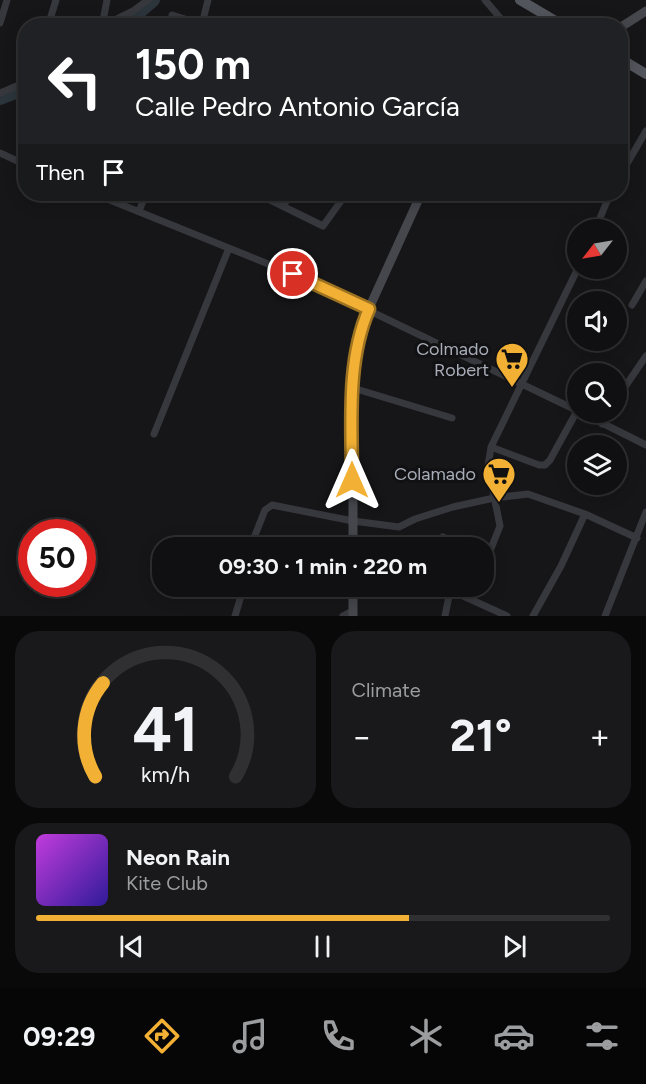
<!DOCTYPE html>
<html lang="en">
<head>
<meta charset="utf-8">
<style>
  :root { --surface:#101012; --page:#19191b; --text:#f1f3f6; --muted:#9c9d9f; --line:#303032; --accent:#f2b134 }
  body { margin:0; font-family:Figtree,sans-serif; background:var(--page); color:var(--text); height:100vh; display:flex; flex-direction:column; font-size:22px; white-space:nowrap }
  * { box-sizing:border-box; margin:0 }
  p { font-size:20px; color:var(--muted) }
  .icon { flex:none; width:33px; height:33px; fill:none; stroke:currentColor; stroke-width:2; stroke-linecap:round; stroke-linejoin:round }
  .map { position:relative; height:616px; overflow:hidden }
  .side { display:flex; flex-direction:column; gap:15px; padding:15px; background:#09090a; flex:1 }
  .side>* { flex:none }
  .hud { position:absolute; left:18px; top:18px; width:610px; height:183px; border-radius:24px; box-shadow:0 3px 15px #0003,0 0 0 2px var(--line); background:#202124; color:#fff; overflow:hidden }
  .needle { width:39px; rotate:239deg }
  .buttons { position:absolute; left:567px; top:219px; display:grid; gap:12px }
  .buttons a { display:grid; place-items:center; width:60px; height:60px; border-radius:50%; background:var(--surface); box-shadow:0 3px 15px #0003,0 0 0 2px var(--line); font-size:30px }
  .speed { position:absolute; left:18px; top:519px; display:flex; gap:12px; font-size:30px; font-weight:700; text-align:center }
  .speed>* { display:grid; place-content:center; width:78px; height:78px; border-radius:50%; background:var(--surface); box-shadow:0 3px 15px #0003,0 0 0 2px var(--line); line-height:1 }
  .speed .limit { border:9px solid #d22; background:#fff; color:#111 }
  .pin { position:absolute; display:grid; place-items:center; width:51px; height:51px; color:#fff; margin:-26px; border:3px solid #fff; border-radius:50%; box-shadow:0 2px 6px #0007 }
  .me { position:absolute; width:66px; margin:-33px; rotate:0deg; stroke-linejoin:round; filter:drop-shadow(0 0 4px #0008) }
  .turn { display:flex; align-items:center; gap:21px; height:126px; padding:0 18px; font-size:27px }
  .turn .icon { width:78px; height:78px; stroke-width:2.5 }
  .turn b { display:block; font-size:42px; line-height:51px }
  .then { display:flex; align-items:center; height:57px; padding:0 18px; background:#0003; gap:12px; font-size:22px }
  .big { font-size:45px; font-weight:700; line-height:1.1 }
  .side .tile { flex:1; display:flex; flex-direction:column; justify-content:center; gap:9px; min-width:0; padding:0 21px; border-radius:24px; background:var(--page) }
  .side .dial { align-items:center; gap:0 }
  .dial svg { height:156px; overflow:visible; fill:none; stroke:var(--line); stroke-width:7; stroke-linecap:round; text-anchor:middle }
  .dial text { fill:var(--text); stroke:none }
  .song { display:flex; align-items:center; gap:18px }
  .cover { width:72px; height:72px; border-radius:9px; background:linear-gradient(135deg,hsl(290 70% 55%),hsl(250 70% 35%)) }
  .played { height:6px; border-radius:3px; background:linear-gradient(90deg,var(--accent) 65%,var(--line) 65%) }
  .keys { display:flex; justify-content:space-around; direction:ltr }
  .heat { display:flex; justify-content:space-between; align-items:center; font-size:33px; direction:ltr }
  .side .tiles { flex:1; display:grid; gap:15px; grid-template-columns:1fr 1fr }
  .tile:last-child { grid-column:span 2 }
  .trip { position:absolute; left:152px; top:537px; width:342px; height:60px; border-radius:24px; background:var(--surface); box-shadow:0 3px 15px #0003,0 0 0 2px var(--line); font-weight:700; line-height:60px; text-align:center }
  .dock { display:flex; height:96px; justify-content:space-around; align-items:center; background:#060607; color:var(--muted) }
  .dock .icon { width:42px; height:42px }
  .dock .selected { color:var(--accent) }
  .dock b { font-size:27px; color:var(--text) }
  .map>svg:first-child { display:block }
</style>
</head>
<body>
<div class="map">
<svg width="646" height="616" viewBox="0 0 646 616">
  <rect width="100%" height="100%" fill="#161618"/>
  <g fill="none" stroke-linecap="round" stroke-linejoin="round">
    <!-- river -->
    <path stroke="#2c353c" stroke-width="14" d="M111 26 138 13 153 0
      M0 98 26 88"/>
    <!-- street -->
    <path stroke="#37383d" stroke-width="7" d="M485 0 507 26
      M172 15 208 26
      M0 23 7 0
      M202 24 208 0
      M48 26 56 0
      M102 26 107 0
      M103 26 133 11 148 0
      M0 93 26 82
      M0 153 26 165
      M621 174 646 131
      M95 194 293 274 578 411
      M258 194 323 226 346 194
      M283 206 291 194
      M139 211 146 194
      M595 230 610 194
      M632 305 646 281
      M353 388 452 418
      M616 400 646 356
      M580 412 646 445
      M602 424 609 412
      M154 434 229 248
      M491 447 539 465H545L550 460 577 411
      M443 537 467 548
      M250 548 265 510 272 505 353 521 399 527 415 519 453 507 494 498 528 494 585 514 637 538
      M483 554 488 556 500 526 488 466 491 447 578 268
      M441 586 507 616
      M235 616 244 586
      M343 616 353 611
      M445 616 450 591
      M533 616 561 566 585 514
      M605 616 646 512"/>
    <!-- secondary -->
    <path stroke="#45474d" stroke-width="9" d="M621 27 646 11
      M353 548V388L361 326 421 194
      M353 586V616"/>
    <!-- primary -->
    <path stroke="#53555c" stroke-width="10" d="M520 0 564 26
      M621 59 646 74"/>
  </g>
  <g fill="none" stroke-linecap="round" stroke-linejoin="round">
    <defs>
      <path id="route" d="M293 274 369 309C346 361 352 425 352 480"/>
    </defs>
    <!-- route casing -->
    <use href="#route" stroke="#9d7322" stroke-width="15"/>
    <!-- route -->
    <use href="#route" stroke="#f2b134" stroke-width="10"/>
  </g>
  <!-- icons -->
  <defs>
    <symbol id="supermarket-pin" viewBox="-11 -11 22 30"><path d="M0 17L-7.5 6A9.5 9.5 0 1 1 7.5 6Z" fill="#f2b134" stroke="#111113"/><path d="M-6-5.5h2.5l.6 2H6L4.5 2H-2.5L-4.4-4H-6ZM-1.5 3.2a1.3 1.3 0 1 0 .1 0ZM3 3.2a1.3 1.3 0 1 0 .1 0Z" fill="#111"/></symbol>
  </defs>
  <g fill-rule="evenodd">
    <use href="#supermarket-pin" x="493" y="340" width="38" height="52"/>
    <use href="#supermarket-pin" x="480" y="455" width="38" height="52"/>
  </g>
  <g text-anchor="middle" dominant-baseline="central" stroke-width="6" stroke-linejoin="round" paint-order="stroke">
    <!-- poi labels -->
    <g font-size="18" fill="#a8adb8" stroke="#111113" text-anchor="end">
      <text x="489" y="349">Colmado<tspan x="489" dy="21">Robert</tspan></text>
      <text x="476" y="474">Colamado</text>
    </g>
  </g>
</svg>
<div class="buttons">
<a><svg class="needle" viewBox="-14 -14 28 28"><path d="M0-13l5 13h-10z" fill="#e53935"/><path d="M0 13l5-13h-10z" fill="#9c9d9f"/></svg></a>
<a><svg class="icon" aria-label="sound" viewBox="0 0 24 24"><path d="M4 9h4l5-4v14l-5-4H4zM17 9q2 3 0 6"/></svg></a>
<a><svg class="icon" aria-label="search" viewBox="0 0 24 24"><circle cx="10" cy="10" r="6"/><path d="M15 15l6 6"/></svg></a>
<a><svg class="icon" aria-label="layers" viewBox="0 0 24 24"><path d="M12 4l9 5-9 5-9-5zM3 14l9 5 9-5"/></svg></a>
</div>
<div class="speed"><div class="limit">50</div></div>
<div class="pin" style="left:293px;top:274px;background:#d93025"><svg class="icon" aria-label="arrive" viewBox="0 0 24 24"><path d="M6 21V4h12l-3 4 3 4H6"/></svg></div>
<svg class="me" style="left:352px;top:480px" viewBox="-20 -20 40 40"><path d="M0-17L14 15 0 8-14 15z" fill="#f2b134" stroke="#fff" stroke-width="4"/></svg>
<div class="trip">09:30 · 1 min · 220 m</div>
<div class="hud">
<div class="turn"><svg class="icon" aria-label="left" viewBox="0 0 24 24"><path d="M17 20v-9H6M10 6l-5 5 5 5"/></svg><div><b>150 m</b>Calle Pedro Antonio García</div></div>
<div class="then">Then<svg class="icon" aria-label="arrive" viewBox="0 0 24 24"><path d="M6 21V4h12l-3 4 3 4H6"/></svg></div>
</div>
</div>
<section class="side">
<div class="tiles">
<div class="tile dial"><svg viewBox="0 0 100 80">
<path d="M14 69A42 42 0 1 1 86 69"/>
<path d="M14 69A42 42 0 0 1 18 21" stroke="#f2b134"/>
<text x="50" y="56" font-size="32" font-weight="700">41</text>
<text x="50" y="72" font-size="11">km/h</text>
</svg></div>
<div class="tile"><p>Climate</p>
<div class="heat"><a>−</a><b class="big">21°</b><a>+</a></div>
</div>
<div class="tile">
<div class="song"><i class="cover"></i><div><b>Neon Rain</b><p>Kite Club</p></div></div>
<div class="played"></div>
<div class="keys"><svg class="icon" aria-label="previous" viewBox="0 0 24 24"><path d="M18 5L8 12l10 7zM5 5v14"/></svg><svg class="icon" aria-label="pause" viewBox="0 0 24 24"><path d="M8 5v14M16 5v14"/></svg><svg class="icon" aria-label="next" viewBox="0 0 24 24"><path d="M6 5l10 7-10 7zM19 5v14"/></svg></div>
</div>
</div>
</section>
<nav class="dock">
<b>09:29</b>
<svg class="icon selected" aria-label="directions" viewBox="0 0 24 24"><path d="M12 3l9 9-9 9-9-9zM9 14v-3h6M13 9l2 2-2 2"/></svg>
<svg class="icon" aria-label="music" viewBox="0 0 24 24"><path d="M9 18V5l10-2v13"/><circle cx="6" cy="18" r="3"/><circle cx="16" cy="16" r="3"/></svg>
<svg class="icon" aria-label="phone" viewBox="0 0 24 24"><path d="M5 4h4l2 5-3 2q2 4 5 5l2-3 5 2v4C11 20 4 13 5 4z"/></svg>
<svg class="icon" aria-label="climate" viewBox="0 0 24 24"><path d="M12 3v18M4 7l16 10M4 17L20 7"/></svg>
<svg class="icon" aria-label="car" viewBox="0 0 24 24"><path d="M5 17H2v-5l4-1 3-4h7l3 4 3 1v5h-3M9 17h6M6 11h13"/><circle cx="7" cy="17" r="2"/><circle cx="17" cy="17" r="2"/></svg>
<svg class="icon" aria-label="filters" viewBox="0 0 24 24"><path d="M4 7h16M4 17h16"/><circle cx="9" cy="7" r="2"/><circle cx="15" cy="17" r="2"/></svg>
</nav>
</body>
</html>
